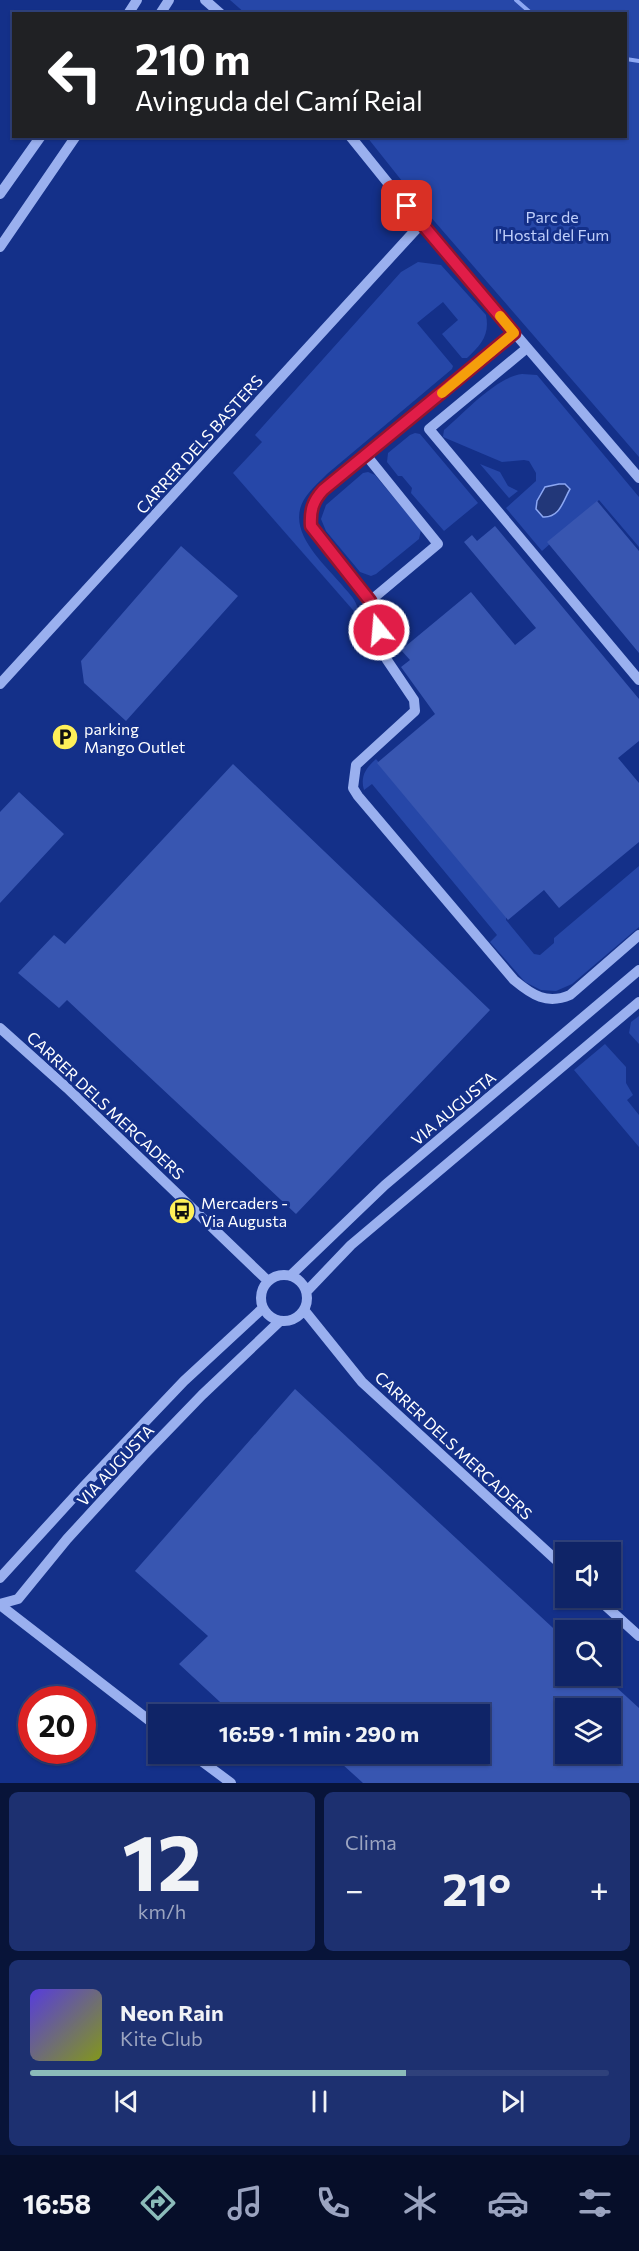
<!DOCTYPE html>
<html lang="es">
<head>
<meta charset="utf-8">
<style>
  :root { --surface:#0f2467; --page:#1d3070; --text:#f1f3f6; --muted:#9ba4c0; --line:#2f417b; --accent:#8bbbb9 }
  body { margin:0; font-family:Commissioner,sans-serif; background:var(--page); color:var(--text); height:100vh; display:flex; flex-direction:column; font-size:22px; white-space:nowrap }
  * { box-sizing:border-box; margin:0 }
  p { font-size:20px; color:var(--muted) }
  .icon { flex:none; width:33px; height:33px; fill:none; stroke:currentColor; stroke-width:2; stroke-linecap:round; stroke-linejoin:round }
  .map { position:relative; height:1783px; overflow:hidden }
  .panel { display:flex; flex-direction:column; gap:9px; padding:9px; background:#081439; flex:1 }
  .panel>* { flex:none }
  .hud { position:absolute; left:12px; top:12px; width:615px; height:126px; border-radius:0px; box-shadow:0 2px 4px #0004,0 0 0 2px var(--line); background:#202124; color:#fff; overflow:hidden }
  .tools { position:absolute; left:555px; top:1542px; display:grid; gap:12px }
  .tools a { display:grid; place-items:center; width:66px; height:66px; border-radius:0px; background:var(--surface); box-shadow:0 2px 4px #0004,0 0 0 2px var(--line); font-size:30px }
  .speed { position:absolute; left:18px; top:1686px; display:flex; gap:12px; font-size:30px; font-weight:700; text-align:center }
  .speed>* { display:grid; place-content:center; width:78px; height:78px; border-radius:50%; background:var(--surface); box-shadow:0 2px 4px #0004,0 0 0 2px var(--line); line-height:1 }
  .speed .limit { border:9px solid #d22; background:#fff; color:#111 }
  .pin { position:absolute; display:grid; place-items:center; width:51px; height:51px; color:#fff; margin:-26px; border-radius:12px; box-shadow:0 3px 9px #0006 }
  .me { position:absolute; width:66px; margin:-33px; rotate:343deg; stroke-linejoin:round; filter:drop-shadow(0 0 4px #0008) }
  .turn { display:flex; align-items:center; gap:21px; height:126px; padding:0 24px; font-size:27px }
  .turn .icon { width:78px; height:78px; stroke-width:2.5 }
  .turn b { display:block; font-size:42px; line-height:51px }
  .big { font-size:45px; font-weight:700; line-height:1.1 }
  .panel .card { flex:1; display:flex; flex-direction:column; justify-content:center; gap:9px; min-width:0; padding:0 21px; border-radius:9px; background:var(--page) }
  .panel .dial { align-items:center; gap:0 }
  .dial b { font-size:78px; line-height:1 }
  .song { display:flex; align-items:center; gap:18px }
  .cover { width:72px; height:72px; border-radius:9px; background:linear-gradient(135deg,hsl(250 70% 55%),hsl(70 70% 35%)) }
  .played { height:6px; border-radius:3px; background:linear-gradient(90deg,var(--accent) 65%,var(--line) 65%) }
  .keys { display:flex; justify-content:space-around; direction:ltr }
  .heat { display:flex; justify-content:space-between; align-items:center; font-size:33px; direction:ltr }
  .panel .tiles { flex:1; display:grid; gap:9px; grid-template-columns:1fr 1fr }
  .card:last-child { grid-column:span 2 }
  .trip { position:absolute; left:148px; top:1704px; width:342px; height:60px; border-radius:0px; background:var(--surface); box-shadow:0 2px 4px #0004,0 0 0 2px var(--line); font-weight:700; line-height:60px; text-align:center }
  .dock { display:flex; height:96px; justify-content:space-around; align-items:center; background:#060e29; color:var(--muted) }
  .dock .icon { width:42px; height:42px }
  .dock .current { color:var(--accent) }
  .dock b { font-size:27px; color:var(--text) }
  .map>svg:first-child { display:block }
</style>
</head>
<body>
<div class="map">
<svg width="639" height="1783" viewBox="0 0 639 1783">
  <rect width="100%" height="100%" fill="#143089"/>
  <!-- green -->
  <path fill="#2647a8" d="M230 0H639V457L429 215 367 137 626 136V14H246Z
    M418 262 441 265 486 315C490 335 481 345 467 358H462L442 334 458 320 443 302 417 323 453 366 452 369 327 474C320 481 311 489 305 498 284 530 324 563 342 585 352 597 358 601 359 617L233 473 262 442 255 435 401 272Z
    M522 374 537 375 639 497V547L599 500 542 551 506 508 536 481V473L529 461 524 460 502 462 443 437 444 430C464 413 496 377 522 374Z
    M415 433 420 434 478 503 444 531 411 493 412 488 402 476H398L387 462 388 453 410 435Z
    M480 464 500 472 508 486 518 491 509 498Z
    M368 472 375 475 421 530 419 539 376 574 371 576 360 572 326 531 321 519 326 505 363 473Z
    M376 759 506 913V920L534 954 540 955 554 943V938L639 866V927L572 984 556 991 541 990 525 982 490 942 497 935 372 784 364 790C360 776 366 768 376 759Z
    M639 1016V1044L629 1033 631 1022Z
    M605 1044 626 1067V1083L633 1095 627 1100 639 1115V1147L574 1070Z"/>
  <!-- water -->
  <path fill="#223779" stroke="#8ca7f3" stroke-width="1.5" d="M559 484H565L570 489C563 501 560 518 543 517L536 509 537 501 545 487Z"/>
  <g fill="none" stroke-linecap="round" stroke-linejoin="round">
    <!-- stream -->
    <path stroke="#8ca7f3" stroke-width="4" d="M516 0 532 14
      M626 59 639 61"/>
  </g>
  <!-- building -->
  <path fill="#3856b1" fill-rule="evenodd" d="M597 501 639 551V653L547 542Z
    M495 526 639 699V741L618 758 639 783V842L559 908 544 890 508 920 377 763 435 714 401 667 410 660 401 650 471 592 515 645 536 628 464 542 472 535 477 541Z
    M181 546 238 596 126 721 84 683 81 661Z
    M233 764 490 1010 296 1214 67 1000 59 1008 18 973 54 935 65 944Z
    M19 792 64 834 0 903V812Z
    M295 1389 566 1640V1676H604L639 1708V1783H363L331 1754H480V1714H233L179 1664 208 1636 135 1571ZM566 1708H610V1754H566Z"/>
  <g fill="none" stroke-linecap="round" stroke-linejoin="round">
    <!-- minor -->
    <path stroke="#9ab0ef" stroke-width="10" d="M205 0 221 14
      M128 14 137 0
      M160 14 169 0
      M350 136 421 224 639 478
      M0 194 41 136
      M0 247 76 136
      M527 348 429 429 639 680
      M366 455 438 544 370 601 311 526 310 513 313 501 323 490 514 333
      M370 601 387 660 414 700 415 711 356 765 353 788 358 796 514 980C532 995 547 1005 570 995L639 935
      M0 684 421 224
      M0 1028 67 1088 268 1281
      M261 1298a23 23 0 1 1 46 0a23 23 0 1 1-46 0Z
      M291 1275 385 1185 639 970
      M307 1291 351 1245 639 1002
      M304 1310 362 1382 566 1569
      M0 1578 84 1486 184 1381 263 1308
      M597 1598 639 1636
      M0 1604 18 1599 67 1539 144 1455 202 1395 280 1321
      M0 1605 159 1728
      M192 1754 231 1783"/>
  </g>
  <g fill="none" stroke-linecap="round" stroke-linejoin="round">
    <defs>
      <path id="route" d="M379 630 370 601 311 526C310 510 313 501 323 490L514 333 407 206"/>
    </defs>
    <!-- route casing -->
    <use href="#route" stroke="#92132f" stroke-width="15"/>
    <!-- route -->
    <use href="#route" stroke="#e11d48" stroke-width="10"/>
    <!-- slow -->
    <path stroke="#f59e0b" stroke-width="10" d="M442 393 514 333 500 316"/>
  </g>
  <!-- icons -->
  <defs>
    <symbol id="parking-disc" viewBox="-11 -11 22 22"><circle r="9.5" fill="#fff059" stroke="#143089"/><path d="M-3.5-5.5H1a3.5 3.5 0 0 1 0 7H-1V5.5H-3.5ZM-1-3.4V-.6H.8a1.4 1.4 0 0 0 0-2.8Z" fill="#111"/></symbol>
    <symbol id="bus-disc" viewBox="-11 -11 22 22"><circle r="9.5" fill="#fff059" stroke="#143089"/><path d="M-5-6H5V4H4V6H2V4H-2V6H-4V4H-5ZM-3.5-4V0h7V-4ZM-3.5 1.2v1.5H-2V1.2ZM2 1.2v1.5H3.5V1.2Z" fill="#111"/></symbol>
  </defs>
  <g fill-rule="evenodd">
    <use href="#parking-disc" x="50" y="722" width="30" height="30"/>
    <use href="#bus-disc" x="167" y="1196" width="30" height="30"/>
  </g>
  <g text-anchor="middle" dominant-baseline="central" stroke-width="6" stroke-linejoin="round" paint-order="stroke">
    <!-- park labels -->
    <g font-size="16" fill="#c0cffb" stroke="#143089">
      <text x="552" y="216">Parc de<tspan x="552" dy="18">l'Hostal del Fum</tspan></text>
    </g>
    <!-- street labels -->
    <g font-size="16" fill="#fff" stroke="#143089">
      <text transform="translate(199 444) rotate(-48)">CARRER DELS BASTERS</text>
      <text transform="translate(106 1105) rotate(43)">CARRER DELS MERCADERS</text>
      <text transform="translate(453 1108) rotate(-40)">VIA AUGUSTA</text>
      <text transform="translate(454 1445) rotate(43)">CARRER DELS MERCADERS</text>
      <text transform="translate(115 1465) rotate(-47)">VIA AUGUSTA</text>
    </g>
    <!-- poi labels -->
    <g font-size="16" fill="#fff" stroke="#143089" text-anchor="start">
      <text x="84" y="728">parking<tspan x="84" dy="18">Mango Outlet</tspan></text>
      <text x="201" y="1202">Mercaders -<tspan x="201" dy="18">Via Augusta</tspan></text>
    </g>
  </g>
</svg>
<div class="tools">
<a><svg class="icon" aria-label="sound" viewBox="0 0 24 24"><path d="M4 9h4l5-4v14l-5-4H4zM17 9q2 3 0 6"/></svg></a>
<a><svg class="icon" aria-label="search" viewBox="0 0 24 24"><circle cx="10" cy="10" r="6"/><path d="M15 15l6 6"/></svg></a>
<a><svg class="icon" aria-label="layers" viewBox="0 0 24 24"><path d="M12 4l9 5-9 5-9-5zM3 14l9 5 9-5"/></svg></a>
</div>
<div class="speed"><div class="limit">20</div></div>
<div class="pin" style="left:407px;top:206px;background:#d93025"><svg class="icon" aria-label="arrive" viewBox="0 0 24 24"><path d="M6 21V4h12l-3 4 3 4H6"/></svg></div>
<svg class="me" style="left:379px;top:630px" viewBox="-20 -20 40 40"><circle r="17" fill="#e11d48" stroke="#fff" stroke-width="3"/><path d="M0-11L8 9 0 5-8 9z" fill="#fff"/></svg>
<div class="trip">16:59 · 1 min · 290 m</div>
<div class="hud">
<div class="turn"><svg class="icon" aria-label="left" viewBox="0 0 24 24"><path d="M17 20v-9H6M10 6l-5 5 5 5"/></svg><div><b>210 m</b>Avinguda del Camí Reial</div></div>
</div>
</div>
<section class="panel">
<div class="tiles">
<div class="card dial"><b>12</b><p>km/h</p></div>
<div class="card"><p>Clima</p>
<div class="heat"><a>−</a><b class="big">21°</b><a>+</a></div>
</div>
<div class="card">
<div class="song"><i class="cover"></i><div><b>Neon Rain</b><p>Kite Club</p></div></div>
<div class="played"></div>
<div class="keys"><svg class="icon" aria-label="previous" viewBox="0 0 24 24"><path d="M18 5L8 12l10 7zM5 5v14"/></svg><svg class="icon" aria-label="pause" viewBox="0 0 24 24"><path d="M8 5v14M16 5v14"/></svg><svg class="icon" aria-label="next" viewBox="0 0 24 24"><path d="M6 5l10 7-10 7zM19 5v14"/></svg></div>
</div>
</div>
</section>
<nav class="dock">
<b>16:58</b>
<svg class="icon current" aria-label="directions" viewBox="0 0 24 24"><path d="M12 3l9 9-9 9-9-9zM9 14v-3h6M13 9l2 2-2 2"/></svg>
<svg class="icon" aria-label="music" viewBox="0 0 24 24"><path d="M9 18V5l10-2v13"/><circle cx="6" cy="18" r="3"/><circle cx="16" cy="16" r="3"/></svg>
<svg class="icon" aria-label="phone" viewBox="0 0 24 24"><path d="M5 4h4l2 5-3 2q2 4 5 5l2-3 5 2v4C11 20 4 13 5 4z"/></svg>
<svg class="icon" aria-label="climate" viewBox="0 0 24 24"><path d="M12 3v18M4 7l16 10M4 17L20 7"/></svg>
<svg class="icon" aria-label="car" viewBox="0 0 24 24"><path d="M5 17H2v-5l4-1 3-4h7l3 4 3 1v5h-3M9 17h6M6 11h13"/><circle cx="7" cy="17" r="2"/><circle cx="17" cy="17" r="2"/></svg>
<svg class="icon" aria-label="filters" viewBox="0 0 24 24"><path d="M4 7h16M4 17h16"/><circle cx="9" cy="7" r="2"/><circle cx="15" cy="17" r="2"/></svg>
</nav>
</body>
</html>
